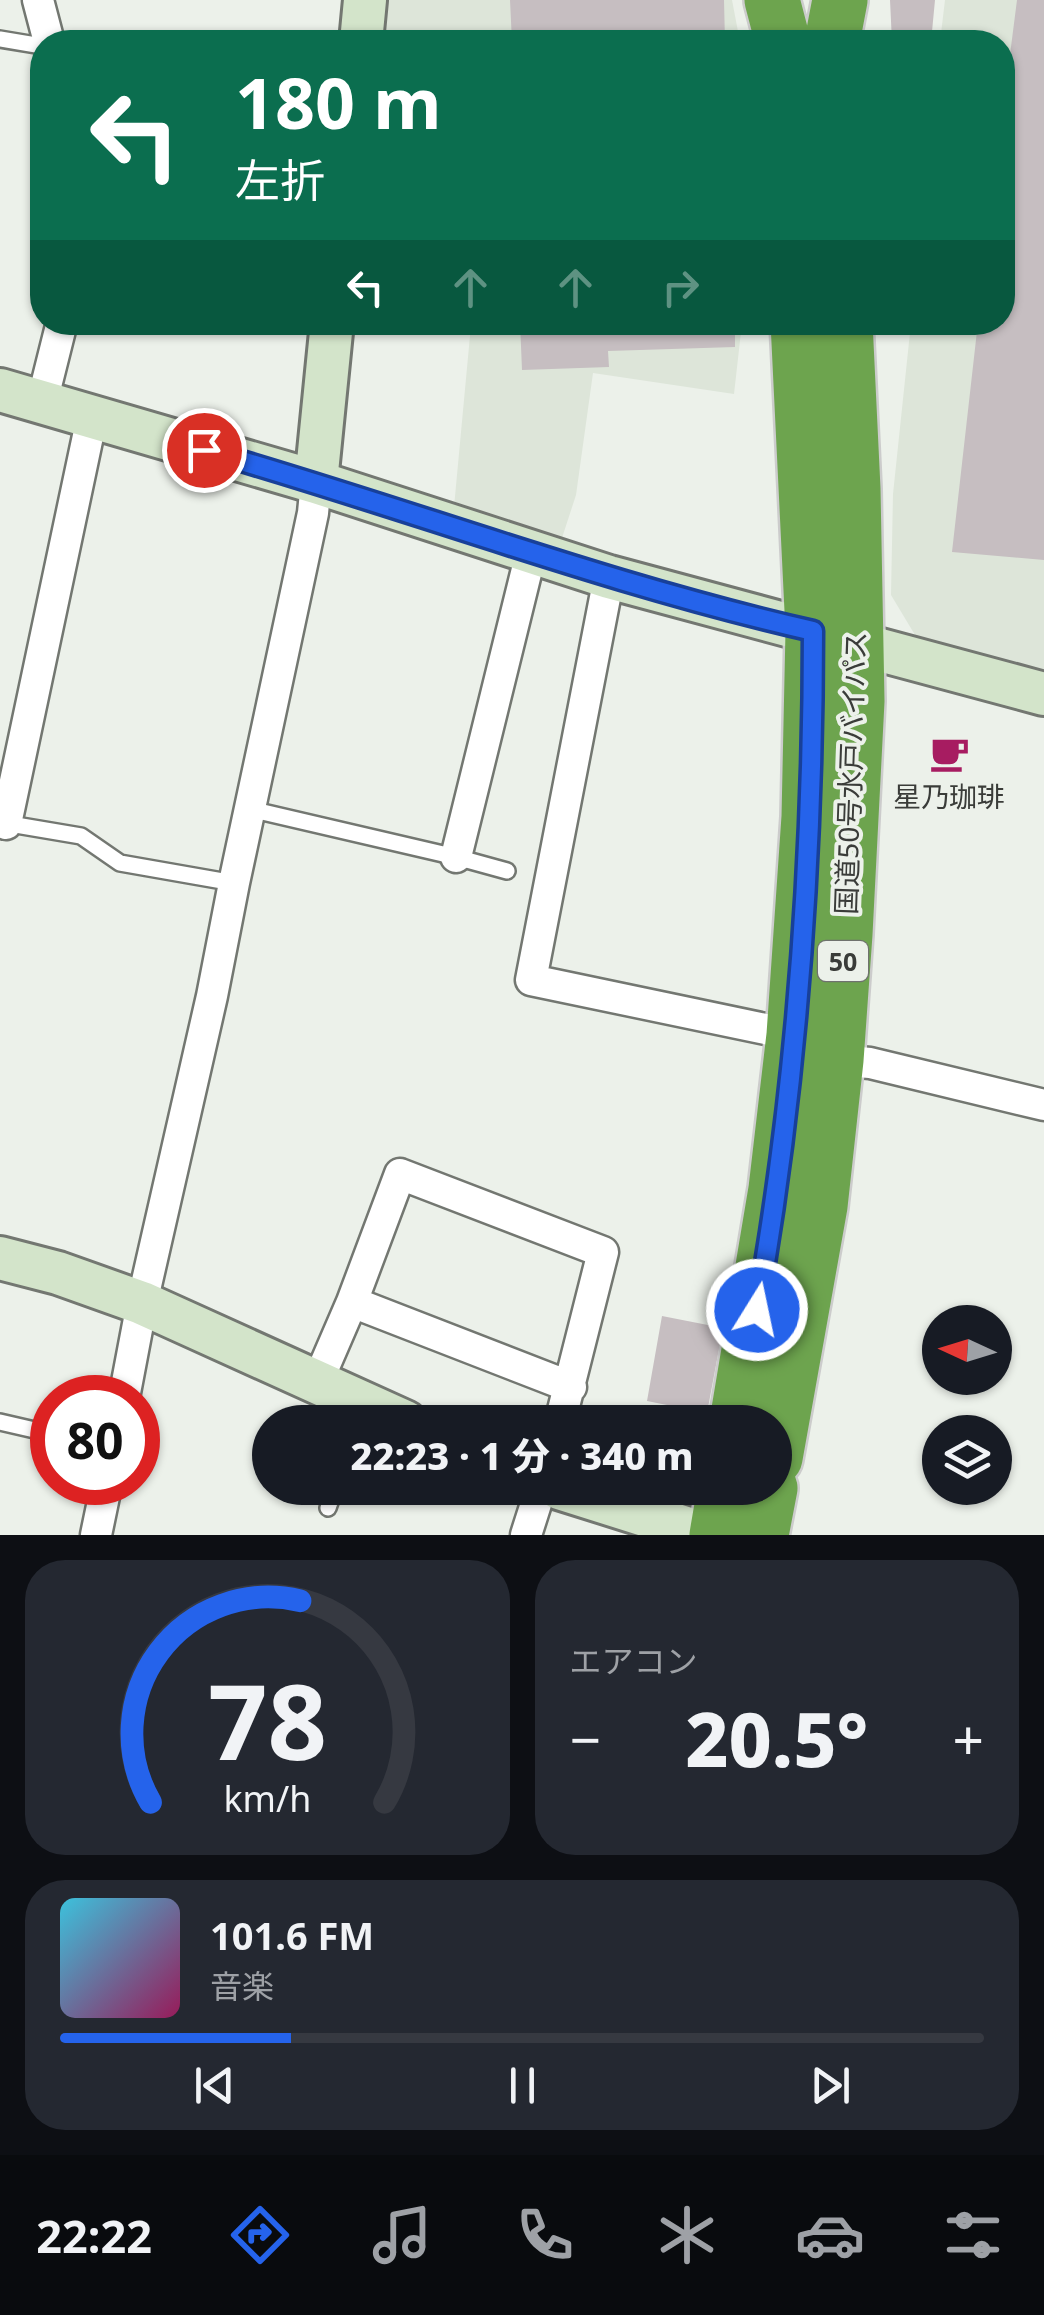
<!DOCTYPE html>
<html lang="ja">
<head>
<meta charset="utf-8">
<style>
  :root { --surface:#171b24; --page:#242831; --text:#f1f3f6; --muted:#9ea1a6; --line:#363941; --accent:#2563eb }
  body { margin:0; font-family:"Noto Sans","Noto Sans JP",sans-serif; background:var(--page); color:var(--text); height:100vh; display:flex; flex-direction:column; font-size:38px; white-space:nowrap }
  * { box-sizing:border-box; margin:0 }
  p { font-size:32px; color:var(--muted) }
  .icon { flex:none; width:55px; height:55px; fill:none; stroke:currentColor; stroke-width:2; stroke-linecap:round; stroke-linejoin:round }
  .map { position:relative; height:1535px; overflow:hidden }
  .sheet { display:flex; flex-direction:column; gap:25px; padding:25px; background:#0d0f14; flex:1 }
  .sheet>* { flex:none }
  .hud { position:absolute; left:30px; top:30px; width:985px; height:305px; border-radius:40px; box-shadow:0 2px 8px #0004; background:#0b6e4f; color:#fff; overflow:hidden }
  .needle { width:65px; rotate:274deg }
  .tools { position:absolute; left:922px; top:1305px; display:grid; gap:20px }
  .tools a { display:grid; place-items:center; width:90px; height:90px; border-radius:50%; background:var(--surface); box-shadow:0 2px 8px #0004; font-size:50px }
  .speed { position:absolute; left:30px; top:1375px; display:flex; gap:20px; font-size:50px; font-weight:700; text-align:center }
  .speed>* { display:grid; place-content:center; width:130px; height:130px; border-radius:50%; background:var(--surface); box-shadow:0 2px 8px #0004; line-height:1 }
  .speed .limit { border:15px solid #d22; background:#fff; color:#111 }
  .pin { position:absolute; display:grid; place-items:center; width:85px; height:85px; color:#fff; margin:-42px; border:5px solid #fff; border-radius:50%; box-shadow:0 2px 10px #0007 }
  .me { position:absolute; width:110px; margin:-55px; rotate:10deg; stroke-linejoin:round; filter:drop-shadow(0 0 8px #0008) }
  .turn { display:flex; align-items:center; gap:35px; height:210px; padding:0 40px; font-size:45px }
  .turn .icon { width:130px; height:130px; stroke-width:2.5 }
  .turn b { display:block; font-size:70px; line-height:85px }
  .lanes { display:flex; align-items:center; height:95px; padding:0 40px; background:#0003; justify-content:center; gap:50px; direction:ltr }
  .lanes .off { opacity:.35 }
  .big { font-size:75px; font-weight:800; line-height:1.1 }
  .sheet .tile { flex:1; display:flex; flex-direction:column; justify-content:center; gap:15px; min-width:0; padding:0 35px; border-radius:40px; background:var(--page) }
  .sheet .dial { align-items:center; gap:0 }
  .dial svg { height:260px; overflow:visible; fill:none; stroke:var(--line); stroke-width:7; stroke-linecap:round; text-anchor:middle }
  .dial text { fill:var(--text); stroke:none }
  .song { display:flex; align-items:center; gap:30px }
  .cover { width:120px; height:120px; border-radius:15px; background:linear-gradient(135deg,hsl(190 70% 55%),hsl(330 70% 35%)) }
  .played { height:10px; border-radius:5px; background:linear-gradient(90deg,var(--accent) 25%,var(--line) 25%) }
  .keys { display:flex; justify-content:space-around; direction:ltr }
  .heat { display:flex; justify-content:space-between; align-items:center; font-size:55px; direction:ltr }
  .sheet .tiles { flex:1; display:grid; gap:25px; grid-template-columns:1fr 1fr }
  .tile:last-child { grid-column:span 2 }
  .trip { position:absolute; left:252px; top:1405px; width:540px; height:100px; border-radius:50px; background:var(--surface); box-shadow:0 2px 8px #0004; font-weight:800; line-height:100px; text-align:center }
  .tabs { display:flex; height:160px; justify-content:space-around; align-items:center; background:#090b0e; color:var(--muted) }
  .tabs .icon { width:70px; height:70px }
  .tabs .selected { color:var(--accent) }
  .tabs b { font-size:45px; color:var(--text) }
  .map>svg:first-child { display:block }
</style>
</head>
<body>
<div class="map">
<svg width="1044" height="1535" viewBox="0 0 1044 1535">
  <rect width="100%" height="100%" fill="#ecf1ea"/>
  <!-- built -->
  <path fill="#dde5d9" d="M382 0H732L740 42H378Z
    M945 0H1044V674L918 640 891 595 893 494 911 323 1002 322V42H940Z
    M453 323H742L734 394 593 373 576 495 561 541 454 507 471 325Z"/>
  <!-- building -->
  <path fill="#c6bec1" d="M510 0H724L725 42H512Z
    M890 0H935L931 42H892Z
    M1017 0H1044V560L952 552 978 322H1002V117Z
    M520 322H735V347L608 351 609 367 522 370Z
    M662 1316 723 1328 707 1413 647 1401Z"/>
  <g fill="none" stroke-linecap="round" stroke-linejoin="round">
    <defs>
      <path id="lane" d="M0 39 42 46
        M250 809 456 857 507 871
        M4 823 81 836 120 863 234 883
        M0 1422 52 1434
        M328 1508 335 1488"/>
      <path id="street" d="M38 0 49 42
        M42 402 62 322
        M609 577 531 980 794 1035
        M6 824 92 417
        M456 857 531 553
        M836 1060 870 1063 1044 1105
        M352 1302 571 1387
        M317 1383 352 1302 400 1174 603 1252 560 1422
        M124 1398 142 1303 212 996 234 883 313 513 316 482
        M96 1535 107 1482
        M526 1535 541 1488"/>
      <path id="secondary" d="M361 42 365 0
        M0 390 316 482 609 577 1044 694
        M316 482 332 322
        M0 1258 58 1273 142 1303 405 1422
        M559 1488 708 1535"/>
      <path id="highway" d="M772 0 783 42
        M832 42 840 0
        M737 1422 776 1189 794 1035 809 817 813 631 798 322
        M775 1458 820 1206 836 1060 845 934 857 701 853 489 845 322
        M717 1535 725 1488
        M761 1535 770 1488"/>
    </defs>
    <!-- lane casing -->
    <use href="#lane" stroke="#737771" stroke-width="20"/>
    <!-- street casing -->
    <use href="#street" stroke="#737771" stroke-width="35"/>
    <!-- secondary casing -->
    <use href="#secondary" stroke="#737771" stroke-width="48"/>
    <!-- highway casing -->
    <use href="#highway" stroke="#ccc" stroke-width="60"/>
    <!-- lane -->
    <use href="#lane" stroke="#fff" stroke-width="15"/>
    <!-- street -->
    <use href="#street" stroke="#fff" stroke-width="30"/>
    <!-- secondary -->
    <use href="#secondary" stroke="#d3e4ca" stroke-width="42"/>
    <!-- highway -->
    <use href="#highway" stroke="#6da44e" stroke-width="55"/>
  </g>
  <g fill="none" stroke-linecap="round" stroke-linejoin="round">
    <defs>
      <path id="route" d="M204 450C407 508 606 584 813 631 813 858 797 1087 757 1310"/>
    </defs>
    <!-- route casing -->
    <use href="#route" stroke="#184099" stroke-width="25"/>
    <!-- route -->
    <use href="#route" stroke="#2563eb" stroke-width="18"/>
  </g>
  <!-- icons -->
  <defs>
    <symbol id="cafe-bare" viewBox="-9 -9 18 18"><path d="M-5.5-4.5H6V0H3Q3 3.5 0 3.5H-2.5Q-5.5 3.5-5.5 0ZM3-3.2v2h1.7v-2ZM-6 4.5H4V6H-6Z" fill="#a71c61" stroke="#ecf1ea" stroke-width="2.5" paint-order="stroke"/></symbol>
  </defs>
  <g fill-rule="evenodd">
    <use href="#cafe-bare" x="922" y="726" width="55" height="55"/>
  </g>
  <g text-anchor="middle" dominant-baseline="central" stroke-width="8" stroke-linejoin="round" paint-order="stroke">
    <!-- shield labels -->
    <rect fill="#ecf1ea" stroke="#6f726e" stroke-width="2.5" x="818" y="941" width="50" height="40" rx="8"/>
    <g font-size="25" font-weight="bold" fill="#3a3c39">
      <text x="843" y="961">50</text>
    </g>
    <!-- street labels -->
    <g font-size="28" fill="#3a3c39" stroke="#ecf1ea">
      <text transform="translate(850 773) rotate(-88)">国道50号水戸バイパス</text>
    </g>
    <!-- poi labels -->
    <g font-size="28" fill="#3a3c39" stroke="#ecf1ea">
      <text x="949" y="796">星乃珈琲</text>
    </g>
  </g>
</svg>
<div class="tools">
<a><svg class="needle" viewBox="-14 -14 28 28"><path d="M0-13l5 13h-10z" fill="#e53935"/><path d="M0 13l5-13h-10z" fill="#9ea1a6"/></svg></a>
<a><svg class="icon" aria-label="layers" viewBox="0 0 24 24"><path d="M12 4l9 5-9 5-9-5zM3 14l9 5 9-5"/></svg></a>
</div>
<div class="speed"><div class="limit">80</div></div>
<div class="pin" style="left:204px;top:450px;background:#d93025"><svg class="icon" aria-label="arrive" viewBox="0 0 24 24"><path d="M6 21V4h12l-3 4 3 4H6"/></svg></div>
<svg class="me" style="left:757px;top:1310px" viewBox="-20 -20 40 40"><circle r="17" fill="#2563eb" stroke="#fff" stroke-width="3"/><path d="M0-11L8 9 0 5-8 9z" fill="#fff"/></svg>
<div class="trip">22:23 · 1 分 · 340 m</div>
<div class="hud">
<div class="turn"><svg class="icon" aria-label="left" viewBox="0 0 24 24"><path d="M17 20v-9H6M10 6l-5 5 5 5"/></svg><div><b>180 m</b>左折</div></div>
<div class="lanes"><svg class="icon" aria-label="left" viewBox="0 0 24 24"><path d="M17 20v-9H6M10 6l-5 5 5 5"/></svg><svg class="icon off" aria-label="ahead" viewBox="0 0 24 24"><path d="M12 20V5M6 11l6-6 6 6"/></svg><svg class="icon off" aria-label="ahead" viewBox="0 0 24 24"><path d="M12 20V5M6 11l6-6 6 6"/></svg><svg class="icon off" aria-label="right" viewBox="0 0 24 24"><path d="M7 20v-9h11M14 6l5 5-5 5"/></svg></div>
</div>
</div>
<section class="sheet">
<div class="tiles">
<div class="tile dial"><svg viewBox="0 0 100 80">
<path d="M14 69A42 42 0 1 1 86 69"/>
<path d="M14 69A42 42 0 0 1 60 7" stroke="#2563eb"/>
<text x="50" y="56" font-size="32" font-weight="700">78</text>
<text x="50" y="72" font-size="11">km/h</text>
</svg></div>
<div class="tile"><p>エアコン</p>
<div class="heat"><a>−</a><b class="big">20.5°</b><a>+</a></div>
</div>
<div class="tile">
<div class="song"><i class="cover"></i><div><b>101.6 FM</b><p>音楽</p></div></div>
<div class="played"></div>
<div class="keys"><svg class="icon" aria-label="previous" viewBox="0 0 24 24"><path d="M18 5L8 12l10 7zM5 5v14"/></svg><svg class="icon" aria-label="pause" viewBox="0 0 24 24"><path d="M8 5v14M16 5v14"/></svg><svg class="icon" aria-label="next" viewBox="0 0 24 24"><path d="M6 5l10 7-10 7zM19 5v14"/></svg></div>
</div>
</div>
</section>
<nav class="tabs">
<b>22:22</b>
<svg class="icon selected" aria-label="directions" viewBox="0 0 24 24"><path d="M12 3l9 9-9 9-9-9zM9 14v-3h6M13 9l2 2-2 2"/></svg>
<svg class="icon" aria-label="music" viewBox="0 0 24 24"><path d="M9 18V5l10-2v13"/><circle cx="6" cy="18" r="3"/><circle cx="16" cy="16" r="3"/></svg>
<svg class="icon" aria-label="phone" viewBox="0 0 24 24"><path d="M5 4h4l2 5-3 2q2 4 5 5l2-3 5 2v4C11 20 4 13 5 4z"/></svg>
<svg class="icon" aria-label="climate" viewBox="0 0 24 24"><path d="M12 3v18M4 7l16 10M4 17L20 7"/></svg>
<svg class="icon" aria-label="car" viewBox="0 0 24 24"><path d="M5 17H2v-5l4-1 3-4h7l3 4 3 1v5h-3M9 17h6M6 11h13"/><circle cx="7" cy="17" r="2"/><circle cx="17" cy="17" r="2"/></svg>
<svg class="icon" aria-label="filters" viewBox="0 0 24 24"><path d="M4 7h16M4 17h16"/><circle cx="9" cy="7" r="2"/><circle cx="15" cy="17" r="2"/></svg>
</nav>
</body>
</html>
